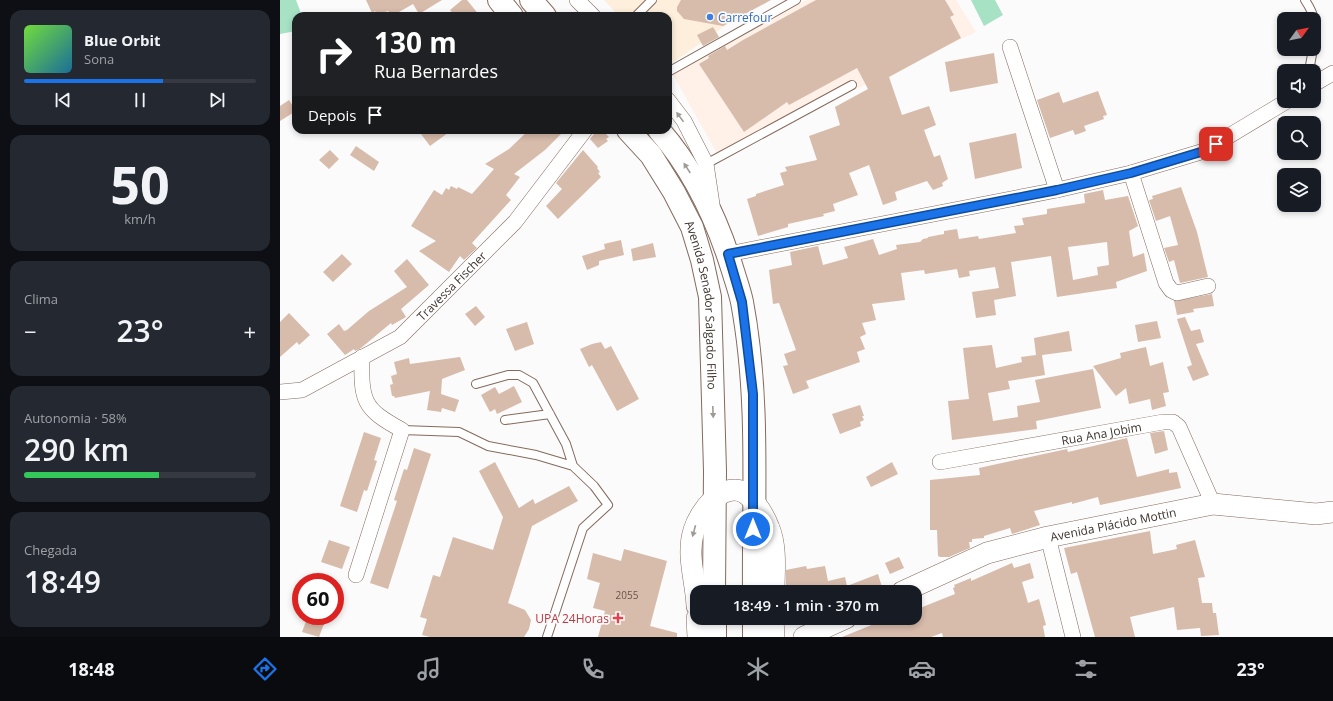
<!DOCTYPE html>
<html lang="pt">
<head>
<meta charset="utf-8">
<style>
  :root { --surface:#171b24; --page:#242831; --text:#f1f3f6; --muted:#9ea1a6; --line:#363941; --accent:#1a73e8 }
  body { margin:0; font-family:"Open Sans",sans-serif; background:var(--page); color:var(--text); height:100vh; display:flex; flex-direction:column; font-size:15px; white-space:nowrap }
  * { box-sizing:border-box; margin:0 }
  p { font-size:13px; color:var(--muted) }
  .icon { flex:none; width:22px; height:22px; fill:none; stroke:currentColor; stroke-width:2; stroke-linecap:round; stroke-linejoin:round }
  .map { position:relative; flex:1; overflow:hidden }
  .side { display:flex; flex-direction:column; gap:10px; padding:10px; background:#0d0f14; width:280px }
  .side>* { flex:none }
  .top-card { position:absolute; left:12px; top:12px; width:380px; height:122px; border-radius:12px; box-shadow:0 2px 6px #0003; background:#202124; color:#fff; overflow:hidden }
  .needle { width:26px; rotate:57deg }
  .fabs { position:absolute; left:997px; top:12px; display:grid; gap:8px }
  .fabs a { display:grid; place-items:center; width:44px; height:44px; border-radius:8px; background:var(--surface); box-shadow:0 2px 6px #0003; font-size:20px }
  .speed { position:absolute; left:12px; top:573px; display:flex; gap:8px; font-size:20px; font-weight:700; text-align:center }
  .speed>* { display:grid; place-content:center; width:52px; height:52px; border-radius:50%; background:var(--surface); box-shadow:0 2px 6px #0003; line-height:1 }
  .speed .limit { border:6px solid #d22; background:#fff; color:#111 }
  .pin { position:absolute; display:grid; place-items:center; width:34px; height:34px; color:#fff; margin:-17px; border-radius:8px; box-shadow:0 2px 6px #0006 }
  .me { position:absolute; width:44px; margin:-22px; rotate:0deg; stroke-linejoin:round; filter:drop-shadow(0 0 3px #0008) }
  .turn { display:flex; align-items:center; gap:14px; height:84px; padding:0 16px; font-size:18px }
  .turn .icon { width:52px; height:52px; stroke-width:2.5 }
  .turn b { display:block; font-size:28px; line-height:34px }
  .then { display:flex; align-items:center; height:38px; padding:0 16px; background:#0003; gap:8px; font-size:15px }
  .big { font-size:30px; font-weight:600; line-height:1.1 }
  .side .tile { flex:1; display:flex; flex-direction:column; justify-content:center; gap:6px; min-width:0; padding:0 14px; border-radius:12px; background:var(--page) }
  .side .dial { align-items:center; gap:0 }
  .dial b { font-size:52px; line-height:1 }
  .song { display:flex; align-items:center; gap:12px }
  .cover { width:48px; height:48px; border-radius:6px; background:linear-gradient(135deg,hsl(100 70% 55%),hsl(200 70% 35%)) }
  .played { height:4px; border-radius:2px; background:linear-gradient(90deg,var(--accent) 60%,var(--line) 60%) }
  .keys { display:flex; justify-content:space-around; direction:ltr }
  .heat { display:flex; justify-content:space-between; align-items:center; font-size:22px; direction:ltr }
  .charge { height:6px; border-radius:3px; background:linear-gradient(90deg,#34c759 58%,var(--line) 0) }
  .trip { position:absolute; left:410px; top:585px; width:232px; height:40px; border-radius:12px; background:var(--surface); box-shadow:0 2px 6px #0003; font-weight:600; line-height:40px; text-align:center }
  .dock { display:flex; height:64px; justify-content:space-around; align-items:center; background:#090b0e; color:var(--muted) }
  .dock .icon { width:28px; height:28px }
  .dock .current { color:var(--accent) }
  .dock b { font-size:18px; color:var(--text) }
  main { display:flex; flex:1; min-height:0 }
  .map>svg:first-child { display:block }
</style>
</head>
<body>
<main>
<section class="side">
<div class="tile">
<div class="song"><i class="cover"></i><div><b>Blue Orbit</b><p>Sona</p></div></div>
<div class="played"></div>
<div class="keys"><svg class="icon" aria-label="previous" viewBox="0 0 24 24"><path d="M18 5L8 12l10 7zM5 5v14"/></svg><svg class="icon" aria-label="pause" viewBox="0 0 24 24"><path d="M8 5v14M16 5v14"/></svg><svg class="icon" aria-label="next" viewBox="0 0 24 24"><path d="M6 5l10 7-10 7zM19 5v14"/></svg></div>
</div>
<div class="tile dial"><b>50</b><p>km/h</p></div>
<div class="tile"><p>Clima</p>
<div class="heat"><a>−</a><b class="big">23°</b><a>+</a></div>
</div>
<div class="tile"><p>Autonomia · 58%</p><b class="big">290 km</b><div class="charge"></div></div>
<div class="tile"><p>Chegada</p><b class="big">18:49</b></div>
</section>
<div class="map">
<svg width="1053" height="637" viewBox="0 0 1053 637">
  <rect width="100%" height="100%" fill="#fbfbfb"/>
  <!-- commercial -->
  <path fill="#fdefdb" d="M324 0H482L388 66V16H339Z"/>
  <!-- built -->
  <path fill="#fff0e8" d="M527 0H676L696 32 438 155 388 66Z"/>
  <!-- green -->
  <path fill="#a7e2c5" d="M0 0H16L22 16H16V31L0 34Z
    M691 0H715L723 15 704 26Z"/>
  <!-- building -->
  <path fill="#d7bbab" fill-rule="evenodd" d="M86 0H162L139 14 133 4 112 16 108 11 97 15 95 11 92 13Z
    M182 0H187L200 16H175L170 10Z
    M401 0H491L443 26 404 19 397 11V7Z
    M536 0H665L674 15 670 17 681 38 609 77 622 115 649 106 656 125 644 130 654 157 660 155 668 179 662 183 663 186 653 190 647 181 615 192 617 200 603 205 589 165 569 173 578 195 553 204 555 211 543 214 544 216 508 224V227L478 236 467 199 476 196V194L504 185 500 173 507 171 505 167 537 160 529 136 560 125 555 107 588 89 577 68 509 105 507 102 464 132 419 64 429 58 428 56 445 46 447 50 463 40Z
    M433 27 439 37 423 46 417 35Z
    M714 53 718 83 670 92 665 62Z
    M818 91 827 115 823 116 824 119 804 126 806 131 795 135 793 130 770 138 757 100 779 92 783 103Z
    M9 100 16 111 0 121V106Z
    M138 130H172L150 146Z
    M249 130H285L265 150 234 174 240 177 226 195 231 200 192 243 197 248 184 260 180 256 169 272 139 251 156 241 131 226 154 190 162 195 166 188 169 190 171 186 177 189 178 187 192 194 214 169 205 164 229 149Z
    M317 130H322L329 137 326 139 328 141 318 148 310 139Z
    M736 133 742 168 695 179 689 143Z
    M76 146 99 162 94 171 70 155Z
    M50 150 59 159 49 169 39 160Z
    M303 150 318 167 317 168 320 172 318 173 321 177 278 219 266 206 282 189 276 183Z
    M901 187 917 232 928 277 900 283 894 260 889 262 884 248 898 245 890 216 876 221 869 200 873 199 872 196Z
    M823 190 825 200 848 196 858 226 849 231 853 257 864 253 867 271 836 282 837 288 777 297 771 256 731 262 736 296 714 300 716 315 696 318 692 292 719 288 715 267 689 271 690 276 679 278 677 269 645 274 644 270 621 273 625 300 592 304 596 320 582 323 586 334 580 337 585 349 577 352 580 362 526 381 529 388 513 394 503 366 508 365 504 354 516 350 499 303 493 304 489 270 512 265 510 252 538 246 543 265 568 258 564 247 593 239 599 255 617 249 616 245 640 242 643 239 648 238V237L664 234V231L677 229 679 239 698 236 699 239 736 233 734 226 744 225 742 218 767 214V209L805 203 804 194ZM827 242 829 265 817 267 818 275 793 280 788 247Z
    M341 240 344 255 319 261V265L307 270 302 256 325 249 324 244Z
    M373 243 376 257 353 261 351 249Z
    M62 254 72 264 53 282 43 272Z
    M127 259 149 285 121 309 126 317 112 325 111 323 81 348 75 351 74 349 65 355 47 334 59 324 64 331 67 330 89 311 127 287 114 271Z
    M932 294 934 306 913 309 914 312 897 315 894 301Z
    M196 306 205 317 195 326 185 314Z
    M9 313 30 335 19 345 17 342 0 357V322Z
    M905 317 911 331 920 329 924 342 916 344 929 375 913 381 907 367 912 365 897 319Z
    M877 321 881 338 858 342 855 325Z
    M247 322 254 344 235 351 226 329Z
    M789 331 792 351 762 355 765 375 728 381 730 389 708 393 713 421 738 417 737 406 760 402 755 380 813 369 821 408 756 421 757 429 672 440 668 401 689 399 683 348 712 345 716 368 742 362 741 357 756 355 754 338Z
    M321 342 325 349 331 346 359 399 337 411 312 365 309 367 300 349 312 344Z
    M866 347 870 366 883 362 889 392 883 393 886 406 872 410 870 399 849 404 846 388 836 396 813 366 841 358 840 353Z
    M180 357 185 370 162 379 161 394 179 400 175 412 162 408 161 412 147 410 150 391 115 398 114 396H112L110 385 113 384 111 376 117 374 114 362 129 358 130 364Z
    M234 386 242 402 217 414 215 409 210 412 201 395 215 387 219 394Z
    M580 405 584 416H582L584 420 580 422 581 426 560 434 552 414Z
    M884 431 888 450 875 454 870 433Z
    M84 432 101 438 94 460 97 461 87 491 84 490 77 512 60 506Z
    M847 438 857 477 889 469V473L897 472 901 488 820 505 818 497 792 504V502L754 511 760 525 732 534 730 528 704 536V538L692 539V542H689L690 548 669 557H660L658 556 657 530H650V480L700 475 699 468 787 449 788 452Z
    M134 448 151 454 108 589 90 583 117 501 114 500 124 469 127 470Z
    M215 462 239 508 253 499 255 504 289 486 298 501 252 526 228 603 245 610 251 620 249 629 244 637H150L142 635 147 619 140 617 153 575 160 577 173 537 213 550 223 517 199 471Z
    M612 462 618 474 591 487 586 477Z
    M870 531 873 554 897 549 896 545 915 540 925 577 918 578 922 603H932L933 613H936L939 635 921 636 920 628 897 630 894 607 850 617 855 637H815L797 572 791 574 784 548Z
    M49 540 70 547 62 569 41 562Z
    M344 549 387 561 370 626 397 633V637H318L325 611 313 608 320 583 307 579 313 553 341 561Z
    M619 557 624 568 610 574 605 563Z
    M732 563 734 568 750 563 754 578 742 582 748 603 759 599 766 625 763 626 765 637H663L662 633 651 637H562L609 618H635V610L675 594 673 588 675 587 674 585 691 578V581Z
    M526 566 527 569 545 566 548 581 565 577 567 586 598 574 602 587 588 592H509V588L506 589V570Z
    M28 616H47L39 637 22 632Z"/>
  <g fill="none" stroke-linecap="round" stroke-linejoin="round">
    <defs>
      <path id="service" d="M1025 0C1035 15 1038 27 1034 45
        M356 16 372 0
        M1029 71 1033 49
        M388 72 516 0
        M426 164 572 85
        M196 384 228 375H239L253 383 286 444 293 466
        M225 420 270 414
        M122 430 179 432 208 446 256 455 293 466 314 486 328 505 303 528 267 637"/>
      <g id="minor">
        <path d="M297 0 313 16"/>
        <path d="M730 47 777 190"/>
        <path d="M1034 84 1053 73"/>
        <path d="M388 100 404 121 426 164 432 204"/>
        <path d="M851 173 886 283 891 290 897 293 928 286"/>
        <path d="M448 254 777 190 851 173 924 151 1007 101"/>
        <path id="s1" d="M0 392 22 390 120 337 235 222 305 130"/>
        <path id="s2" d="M660 462 883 422H893L899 427 933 504"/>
        <path d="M768 537 793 637"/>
        <path d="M76 575 122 430C83 409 81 401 82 357"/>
      </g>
      <g id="secondary">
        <path id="s3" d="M622 592 707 553 768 537 933 504 1036 514 1053 512"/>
        <path d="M417 606C416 581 406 555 414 530 419 513 442 480 465 493 475 500 485 517 489 528 497 548 494 571 494 592"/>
        <path d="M417 618 418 637"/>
        <path d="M493 618 494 637"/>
        <path d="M524 637 566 618"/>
      </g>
      <g id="primary">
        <path d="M219 0 232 16"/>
        <path d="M251 0 265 16"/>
        <path id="s4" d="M348 130 371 155 394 192 412 227 422 260 430 297 435 471 434 592"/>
        <path d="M379 130C414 170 437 219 453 271 456 281 460 292 462 302 480 398 473 496 474 592"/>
        <path d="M435 618V637"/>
        <path d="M474 618V637"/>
      </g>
    </defs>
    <!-- service casing -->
    <use href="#service" stroke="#846a5c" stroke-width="10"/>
    <!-- minor casing -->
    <use href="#minor" stroke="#846a5c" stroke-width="16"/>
    <!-- secondary casing -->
    <use href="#secondary" stroke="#846a5c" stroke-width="22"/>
    <!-- primary casing -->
    <use href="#primary" stroke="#846a5c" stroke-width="24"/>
    <!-- service -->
    <use href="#service" stroke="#fff" stroke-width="8"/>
    <!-- minor -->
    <use href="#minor" stroke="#fff" stroke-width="15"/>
    <!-- secondary -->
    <use href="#secondary" stroke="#fff" stroke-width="21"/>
    <!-- primary -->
    <use href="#primary" stroke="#fff" stroke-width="22"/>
  </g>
  <!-- one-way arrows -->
  <defs><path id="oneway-solid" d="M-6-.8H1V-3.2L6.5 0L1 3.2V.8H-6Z"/></defs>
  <g fill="#9f9a96">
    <use href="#oneway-solid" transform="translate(400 117) rotate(-126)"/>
    <use href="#oneway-solid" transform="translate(407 168) rotate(-123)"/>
    <use href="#oneway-solid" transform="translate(433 412) rotate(88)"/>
    <use href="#oneway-solid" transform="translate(414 531) rotate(105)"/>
  </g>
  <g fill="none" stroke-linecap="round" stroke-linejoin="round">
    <defs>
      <path id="route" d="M473 529V394L462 302 448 254 777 190 851 173 924 151 936 144"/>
    </defs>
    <!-- route casing -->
    <use href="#route" stroke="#114b97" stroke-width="10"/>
    <!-- route -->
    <use href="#route" stroke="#1a73e8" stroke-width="7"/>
  </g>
  <!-- markers -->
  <circle fill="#3f7fe0" stroke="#fbfbfb" stroke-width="1.5" cx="430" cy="17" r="4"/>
  <path fill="#e0444e" stroke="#fbfbfb" stroke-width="1.5" d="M336 612h4v4h4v4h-4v4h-4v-4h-4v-4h4z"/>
  <g text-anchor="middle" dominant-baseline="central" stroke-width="3.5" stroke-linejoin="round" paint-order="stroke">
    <!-- number labels -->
    <g font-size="10" fill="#65564d">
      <text x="347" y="595">2055</text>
    </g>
    <!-- shop labels -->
    <g font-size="12" fill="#366cbe" stroke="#fbfbfb" text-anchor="start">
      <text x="438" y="17">Carrefour</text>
    </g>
    <!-- street labels -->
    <g font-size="12" fill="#3f342e" stroke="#fbfbfb">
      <text stroke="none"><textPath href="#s1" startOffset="206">Travessa Fischer</textPath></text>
      <text stroke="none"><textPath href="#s4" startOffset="196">Avenida Senador Salgado Filho</textPath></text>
      <text stroke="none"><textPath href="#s2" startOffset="164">Rua Ana Jobim</textPath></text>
      <text stroke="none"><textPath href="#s3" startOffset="223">Avenida Plácido Mottin</textPath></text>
    </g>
    <!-- health labels -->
    <g font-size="12" fill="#be3a42" stroke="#fbfbfb" text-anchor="end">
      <text x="329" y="618">UPA 24Horas</text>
    </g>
  </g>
</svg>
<div class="fabs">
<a><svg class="needle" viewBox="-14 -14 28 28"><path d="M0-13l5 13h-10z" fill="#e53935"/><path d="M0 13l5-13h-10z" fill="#9ea1a6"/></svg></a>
<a><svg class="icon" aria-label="sound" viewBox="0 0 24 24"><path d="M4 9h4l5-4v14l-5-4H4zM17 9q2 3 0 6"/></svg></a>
<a><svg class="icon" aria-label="search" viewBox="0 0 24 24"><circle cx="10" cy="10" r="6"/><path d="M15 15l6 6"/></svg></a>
<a><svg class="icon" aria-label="layers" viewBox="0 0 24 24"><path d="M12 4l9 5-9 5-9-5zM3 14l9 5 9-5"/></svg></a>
</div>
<div class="speed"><div class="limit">60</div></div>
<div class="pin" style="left:936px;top:144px;background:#d93025"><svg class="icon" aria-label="arrive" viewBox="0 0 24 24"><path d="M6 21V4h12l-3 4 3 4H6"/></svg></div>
<svg class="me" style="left:473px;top:529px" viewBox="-20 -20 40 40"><circle r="17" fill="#1a73e8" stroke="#fff" stroke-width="3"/><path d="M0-11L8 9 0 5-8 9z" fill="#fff"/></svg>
<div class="trip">18:49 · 1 min · 370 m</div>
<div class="top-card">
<div class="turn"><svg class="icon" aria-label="right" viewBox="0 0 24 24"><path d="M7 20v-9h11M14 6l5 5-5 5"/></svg><div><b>130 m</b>Rua Bernardes</div></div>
<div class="then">Depois<svg class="icon" aria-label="arrive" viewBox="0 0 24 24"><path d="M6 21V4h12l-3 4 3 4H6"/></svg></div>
</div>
</div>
</main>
<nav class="dock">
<b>18:48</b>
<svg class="icon current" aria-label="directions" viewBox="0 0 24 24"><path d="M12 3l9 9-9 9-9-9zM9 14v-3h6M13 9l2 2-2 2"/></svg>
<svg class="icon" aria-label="music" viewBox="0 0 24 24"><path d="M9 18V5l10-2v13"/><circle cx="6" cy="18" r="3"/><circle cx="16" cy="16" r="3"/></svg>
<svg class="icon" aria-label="phone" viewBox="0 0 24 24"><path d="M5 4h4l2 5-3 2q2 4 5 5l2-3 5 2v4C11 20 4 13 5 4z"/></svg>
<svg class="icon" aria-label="climate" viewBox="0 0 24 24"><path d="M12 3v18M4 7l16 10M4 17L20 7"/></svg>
<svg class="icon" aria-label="car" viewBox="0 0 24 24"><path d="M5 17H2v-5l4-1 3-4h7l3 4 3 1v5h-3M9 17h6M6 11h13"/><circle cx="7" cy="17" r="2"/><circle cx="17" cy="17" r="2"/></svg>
<svg class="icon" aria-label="filters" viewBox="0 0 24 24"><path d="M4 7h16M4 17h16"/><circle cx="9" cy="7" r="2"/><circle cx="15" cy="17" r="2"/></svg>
<b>23°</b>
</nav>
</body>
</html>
